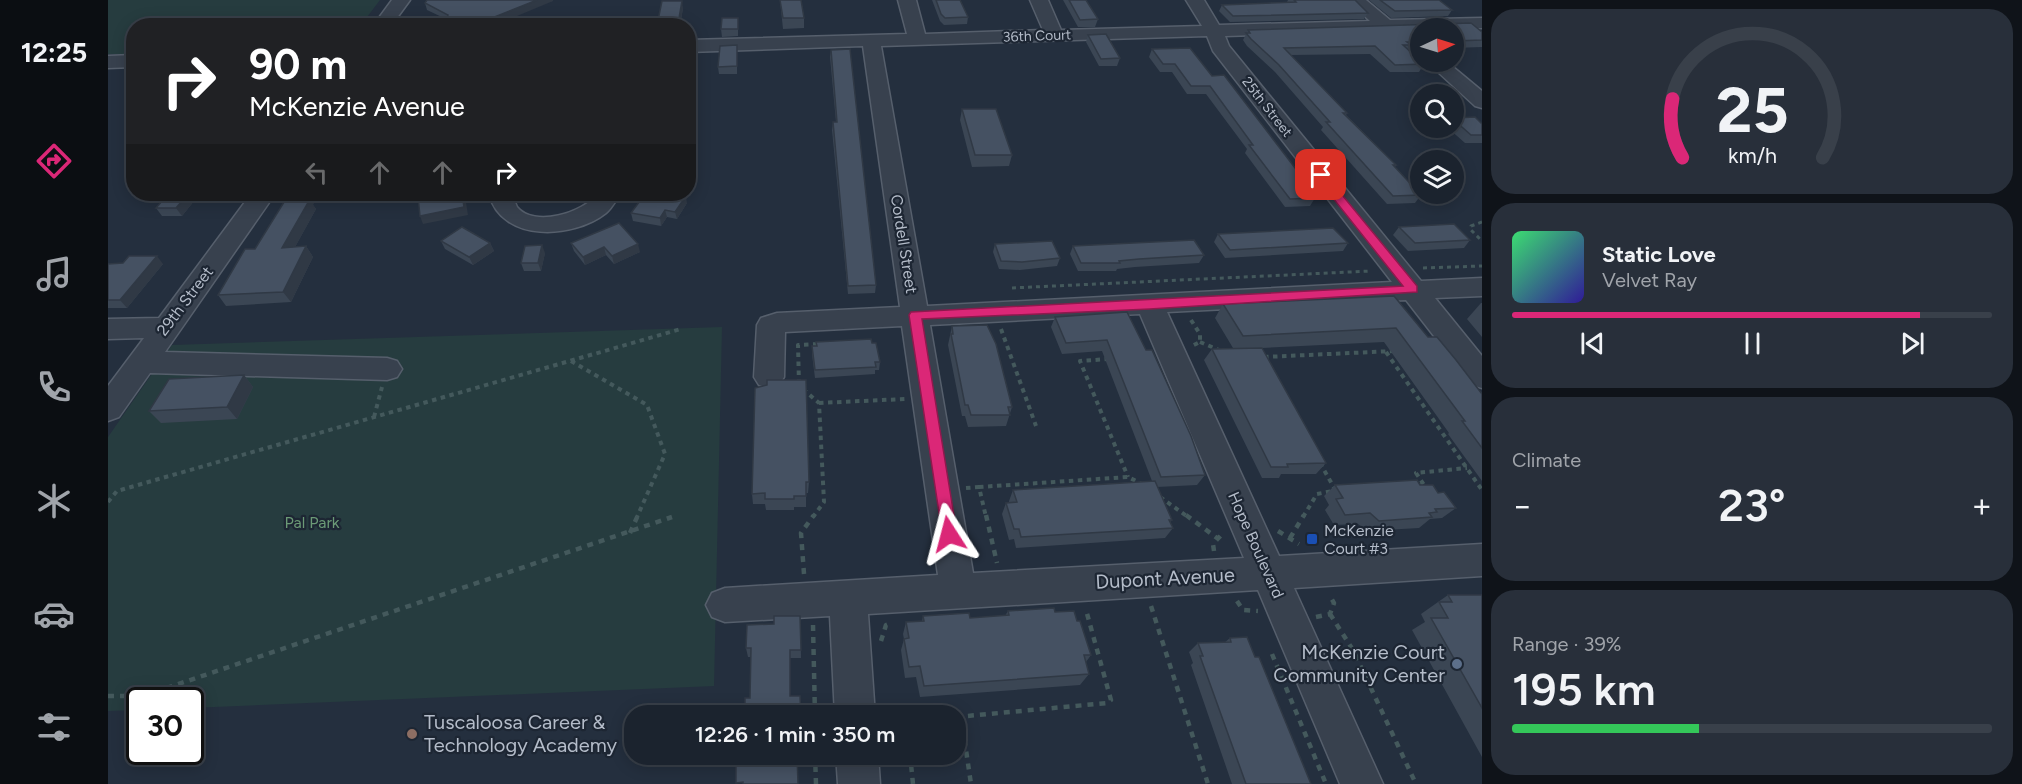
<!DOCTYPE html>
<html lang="en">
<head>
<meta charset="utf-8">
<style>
  :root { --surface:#1b232e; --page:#282f3a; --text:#f1f3f6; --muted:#a0a4aa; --line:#39404a; --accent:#db2777 }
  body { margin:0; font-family:Figtree,sans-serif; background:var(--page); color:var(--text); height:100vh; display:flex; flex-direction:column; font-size:22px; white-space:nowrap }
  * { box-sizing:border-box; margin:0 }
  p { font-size:20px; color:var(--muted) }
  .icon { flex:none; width:33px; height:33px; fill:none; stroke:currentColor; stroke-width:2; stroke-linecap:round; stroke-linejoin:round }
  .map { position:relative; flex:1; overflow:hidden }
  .details { display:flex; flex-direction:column; gap:9px; padding:9px; background:#0f1319; width:540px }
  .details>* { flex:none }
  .guide { position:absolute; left:18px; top:18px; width:570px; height:183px; border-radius:24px; box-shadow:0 3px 15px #0003,0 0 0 2px var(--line); background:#202124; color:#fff; overflow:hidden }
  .needle { width:39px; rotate:86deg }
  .fabs { position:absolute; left:1302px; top:18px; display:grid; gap:12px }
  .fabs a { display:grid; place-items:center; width:54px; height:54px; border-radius:50%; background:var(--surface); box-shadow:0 3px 15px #0003,0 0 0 2px var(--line); font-size:30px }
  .speed { position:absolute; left:18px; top:687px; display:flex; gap:12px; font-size:30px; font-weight:700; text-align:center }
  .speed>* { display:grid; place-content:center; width:78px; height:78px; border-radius:50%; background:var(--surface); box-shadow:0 3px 15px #0003,0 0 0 2px var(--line); line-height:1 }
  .speed .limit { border:3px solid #111; border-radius:9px; background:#fff; color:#111 }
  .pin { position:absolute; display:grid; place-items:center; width:51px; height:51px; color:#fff; margin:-26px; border-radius:12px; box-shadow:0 3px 9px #0006 }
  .me { position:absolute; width:66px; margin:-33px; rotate:351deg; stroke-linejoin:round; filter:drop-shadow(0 0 4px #0008) }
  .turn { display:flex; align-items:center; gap:21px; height:126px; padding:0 24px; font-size:27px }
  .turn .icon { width:78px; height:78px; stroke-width:2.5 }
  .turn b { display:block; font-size:42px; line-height:51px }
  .lanes { display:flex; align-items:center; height:57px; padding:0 24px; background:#0003; justify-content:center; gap:30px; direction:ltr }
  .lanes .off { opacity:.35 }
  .big { font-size:45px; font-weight:600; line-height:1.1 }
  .details .tile { flex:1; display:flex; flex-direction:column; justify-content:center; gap:9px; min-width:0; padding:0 21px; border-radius:24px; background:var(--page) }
  .details .dial { align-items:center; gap:0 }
  .dial svg { height:156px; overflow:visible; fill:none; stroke:var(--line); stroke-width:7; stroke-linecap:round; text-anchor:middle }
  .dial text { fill:var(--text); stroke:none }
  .song { display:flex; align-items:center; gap:18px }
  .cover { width:72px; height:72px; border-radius:9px; background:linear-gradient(135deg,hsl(140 70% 55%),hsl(250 70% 35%)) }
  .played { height:6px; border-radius:3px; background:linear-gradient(90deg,var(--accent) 85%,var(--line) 85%) }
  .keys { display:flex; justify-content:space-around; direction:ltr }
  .heat { display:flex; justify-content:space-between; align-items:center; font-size:33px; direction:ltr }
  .charge { height:9px; border-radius:4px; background:linear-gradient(90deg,#34c759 39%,var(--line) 0) }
  .trip { position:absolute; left:516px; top:705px; width:342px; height:60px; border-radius:24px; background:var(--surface); box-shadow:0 3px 15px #0003,0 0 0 2px var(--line); font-weight:600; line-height:60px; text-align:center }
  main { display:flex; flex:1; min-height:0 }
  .dock { display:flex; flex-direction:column; width:108px; justify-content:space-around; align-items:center; background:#0b0e12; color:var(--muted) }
  .dock .icon { width:42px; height:42px }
  .dock .active { color:var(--accent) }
  .dock b { font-size:27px; color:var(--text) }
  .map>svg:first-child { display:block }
</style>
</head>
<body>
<main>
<nav class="dock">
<b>12:25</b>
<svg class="icon active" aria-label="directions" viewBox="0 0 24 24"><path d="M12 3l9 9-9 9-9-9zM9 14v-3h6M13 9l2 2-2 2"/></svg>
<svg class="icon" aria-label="music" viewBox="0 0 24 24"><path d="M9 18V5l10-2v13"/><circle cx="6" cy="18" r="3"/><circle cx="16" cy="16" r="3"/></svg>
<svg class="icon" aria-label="phone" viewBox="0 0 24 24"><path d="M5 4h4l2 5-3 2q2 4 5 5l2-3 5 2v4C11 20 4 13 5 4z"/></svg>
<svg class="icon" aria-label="climate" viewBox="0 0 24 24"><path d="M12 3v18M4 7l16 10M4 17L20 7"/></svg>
<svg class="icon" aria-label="car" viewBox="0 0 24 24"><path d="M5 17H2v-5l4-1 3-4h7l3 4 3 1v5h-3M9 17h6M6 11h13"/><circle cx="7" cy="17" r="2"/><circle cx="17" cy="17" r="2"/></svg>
<svg class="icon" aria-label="filters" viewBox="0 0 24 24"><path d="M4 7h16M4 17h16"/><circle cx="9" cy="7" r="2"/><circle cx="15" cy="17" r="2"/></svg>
</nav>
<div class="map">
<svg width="1374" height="784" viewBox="0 0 1374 784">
  <rect width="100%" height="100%" fill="#242f3e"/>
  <!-- green -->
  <path fill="#263c3f" d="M0 0H272L253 25 26 26 25 54H0Z
    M614 327 606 686 83 708 82 700H32L31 710 0 711V437L64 345Z"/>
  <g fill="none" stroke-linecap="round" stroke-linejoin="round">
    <defs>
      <path id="minor" d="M284 0H302L283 26H265Z
        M790 0H808L817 34 935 30 922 0H940L953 30 1094 26 1078 0H1096L1111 25 1262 21 1239 0H1258L1282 20 1374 18V28L1117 36 1121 46 1313 281 1374 278V296L1327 298 1374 356V388L1364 385 1298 300 1059 312 1171 556 1374 544V576L1186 588 1275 784H1232L1150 590 760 614 767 716H727L722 616 617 622 604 617 598 605 604 593 617 588 830 575 794 326 677 332 676 377 671 385 661 388 651 385 646 377 649 325 653 318 669 313 792 307 755 46 580 52V40L799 34ZM1099 36 1105 51 1284 282 819 306 773 46ZM1032 314 1136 558 865 573 822 325Z
        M26 55V67L0 68V56Z
        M1319 62H1339L1374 91V108L1367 106Z
        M143 194H167L57 352 279 358 289 361 294 369 289 377 279 380 42 373 11 417 0 421V386L36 338 0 339V319L51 318Z
        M381 194H404C406 198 407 203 409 207 426 228 475 213 489 194H512C508 200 504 208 498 213 465 239 394 243 381 194Z
        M728 754H770L772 784H730Z"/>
    </defs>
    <!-- minor casing -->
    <use href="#minor" stroke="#565f6c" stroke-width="3"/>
    <!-- path-far2 -->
    <path stroke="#44595c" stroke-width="3" stroke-dasharray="4 4" stroke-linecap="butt" d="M1374 222 1363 226V230L1374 241
      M1315 268 1374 266
      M904 288 1263 271"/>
    <!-- path-far1 -->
    <path stroke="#44595c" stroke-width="4" stroke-dasharray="4.5 4.5" stroke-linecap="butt" d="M1083 320 1092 334V342L1084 346
      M893 329 928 426
      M1092 342 1111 350
      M1278 352 1374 490
      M1156 357 1286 351
      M1001 359 972 361 1020 477
      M463 361 539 405 557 454 529 517
      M691 384 690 345 713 344
      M695 389 711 403 716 502 705 517
      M711 403 797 399
      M266 417 274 387
      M1212 463 1228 491
      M1308 485H1316L1308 473 1359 468
      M871 487 1020 477 1036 485
      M858 488 871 487 878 517
      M1052 497 1080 517
      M0 502 9 491 573 329
      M1195 517 1209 494 1225 491"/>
    <!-- path -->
    <path stroke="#44595c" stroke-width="4.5" stroke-dasharray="6 6" stroke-linecap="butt" d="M878 515 889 563
      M1078 515 1109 538
      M1170 531 1191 544
      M522 533 530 515
      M1182 538 1196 515
      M1106 551 1105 544 1115 533
      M696 574 693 533 706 515
      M1129 601 1135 610 1150 611
      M1043 606 1100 784
      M1222 614 1245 650 1308 784
      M1208 617 1222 614 1226 603 1222 596
      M705 625 707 716
      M773 641 778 625 783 623
      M1164 654 1218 784
      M0 696H35L564 517
      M778 705 779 716
      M853 716 863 784
      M848 717 999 703 1003 700 978 610
      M707 754 708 784
      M802 754 805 784"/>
    <!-- minor -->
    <use href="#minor" fill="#38414e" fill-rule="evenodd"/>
  </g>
  <!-- wall -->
  <path fill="#3b4654" d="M445 0V1L338 19 319 10 317 3Z
    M672 0H693L696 18V28L675 29Z
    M824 0H852L860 17 859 24 836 25 832 21Z
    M955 0H978L990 19 987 27H970Z
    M1180 0H1247L1260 13 1256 19 1122 22 1111 11 1114 5 1179 2Z
    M1261 0H1331L1344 10 1340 16 1283 18Z
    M575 8 572 26H549V25Z
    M630 18V36L614 37 613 29Z
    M1363 23 1374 32V47L1346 48V28H1312V49L1300 50 1316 64 1311 72H1282L1262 54 1183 55 1239 113 1238 115 1288 165 1287 167 1313 195 1307 203 1279 204 1213 130 1215 127 1167 72 1139 46 1135 40 1140 30Z
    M980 35 1012 58 1009 66H991L978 42Z
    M629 45V74H611L610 67Z
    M1044 49 1104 76 1207 194 1206 196 1207 198 1202 206 1177 207 1137 153 1139 149 1098 94H1079L1064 72H1052L1041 57Z
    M723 50 768 285 767 293 740 294 724 130 725 122H728L722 57Z
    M854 109 904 155 901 166 864 167 852 120Z
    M1346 118 1374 124V143H1357L1340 128H1346Z
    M60 194H98L86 201 74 216H54L48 208Z
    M579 203 569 219 559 217 553 226 525 221 523 213Z
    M205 205 208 209 187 247 198 246 205 257 183 302 118 306 110 295 147 249Z
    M1291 227 1362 240 1356 248 1300 251 1285 235Z
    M1110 234 1240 243 1235 251 1117 258 1106 242Z
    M333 241 382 243 386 251 365 265 337 249Z
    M463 243 532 252 506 264 498 255 477 265 466 251Z
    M887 244 952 258 949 266 912 270 891 269 885 252Z
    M965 246 1096 255 1091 263 1027 267 1009 269 1008 271H970L962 254Z
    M437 253 433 271H416L413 263Z
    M0 264H55L19 308H0Z
    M1286 296 1320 337 1374 394V481L1340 434 1341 433 1276 342 1154 348 1218 463 1208 474H1173L1171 478H1154L1096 360 1104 349 1125 348 1107 318 1115 304Z
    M1373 303H1374V337L1359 319Z
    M947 317 1038 350 1097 475 1089 485 1049 487 1064 520 1062 522 1065 528 1057 538 908 548 906 539 901 540 894 514 898 503H901V501L905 490 1044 481 994 351 954 354 943 327Z
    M844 326 904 407 898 426 860 427 857 416H854L840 345Z
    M708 342 764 343 772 362 771 370H767V374L707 378 704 354V346H708Z
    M136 375 145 387 129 419 53 423 41 411Z
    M701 482 700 493H698V507H686V510H658L657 504H645L644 494Z
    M1227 485H1312L1330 493 1348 508 1334 518 1322 519 1311 528 1259 531 1250 524 1226 525 1217 510 1221 505 1216 496Z
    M1340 595H1374V757L1304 630 1317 622 1313 614Z
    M900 611 947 612 969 621 983 655 978 662 981 674 972 685 812 697 808 677 797 678 793 650 796 639 795 634 798 622 814 621 815 616 862 618 897 616Z
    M692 616 693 658H682V696L642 698 643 657H640L638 648 666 624Z
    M1122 638 1147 657 1203 784H1124L1083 665 1085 663 1081 652 1090 643H1116Z"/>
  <!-- shaded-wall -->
  <path fill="#303945" d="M429 0H445V1L385 26H364Z
    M574 1 575 8 572 26H570Z
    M80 194H98L86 201 74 216 68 208Z
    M200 194H212L205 205 208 209 181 258 174 248Z
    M354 194H358L357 196 360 215 315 224 312 216Z
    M578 196 579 203 569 219 567 212Z
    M557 210 559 217 553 226 552 218Z
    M382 243 386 251 365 265 361 257Z
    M530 244 532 252 506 264 504 256Z
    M434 245 437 253 433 271 430 263Z
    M198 246 205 257 183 302 175 292Z
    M496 247 498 255 477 265 475 257Z
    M49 256 55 264 19 308 12 300Z
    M136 375 145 387 129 419 119 407Z"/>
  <!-- building -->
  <path fill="#455162" stroke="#303945" stroke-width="1.5" d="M319 0H429L364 26H335L340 15 317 3Z
    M672 0H693L696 18H675Z
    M828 0H852L860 17 837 18 833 14Z
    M961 0H978L990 19 972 20Z
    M1186 0H1247L1260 13 1125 16 1114 5 1188 2Z
    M1272 0H1331L1344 10 1287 11Z
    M554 1H574L570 24 549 25Z
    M614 18H630V29H613Z
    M1363 23 1374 32V40L1346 41V28H1312V42H1299L1303 45H1295L1316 64 1287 65 1267 46 1176 48 1239 113H1235L1288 165H1285L1313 195 1285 196 1218 122H1222L1171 65 1143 39 1138 33H1142L1140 30Z
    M998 34 1012 58 993 59 980 35Z
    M629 45V66L610 67 612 46Z
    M1082 48 1104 76 1116 75 1207 194H1204L1207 198 1182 199 1141 145H1145L1102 86H1083L1067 64H1055L1044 49Z
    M742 49 768 285 740 286 725 122H729L723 50Z
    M854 109H888L904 155H867Z
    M1367 117 1374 124V135H1363L1346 120V118Z
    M60 194H80L68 208H48Z
    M181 194H200L196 199H202L174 248 198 246 175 292 110 295 137 249H147Z
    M314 194H354L356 207 312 216 310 197 313 196Z
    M537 194H577L578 196 567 212 557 210 552 218 523 213Z
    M511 223 530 244 504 256 496 247 475 257 463 243Z
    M1346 224 1362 240 1307 243 1291 227Z
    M354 227 382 243 361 257 333 241Z
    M1225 228 1240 243 1122 250 1110 234Z
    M1086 240 1096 255 1031 259 1011 261 1012 263H973L965 246Z
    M944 241 952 258 914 262 893 261 887 244Z
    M434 245 430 263H413L417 246Z
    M21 256H49L12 300H0V264L15 263Z
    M1286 296 1320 337H1329L1348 360 1374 394V448L1354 421H1357L1288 328 1135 336 1115 304Z
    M1019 312 1038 350H1044L1083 436 1097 475 1053 477 999 340 958 343 947 317Z
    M879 325 888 344 904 407H900L902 415H863L860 405H857L843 334H845L844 326Z
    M763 339 764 343H768L772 362H767L768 367 707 370 704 346H709L708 342Z
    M1154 348 1218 463 1179 464 1180 467H1163L1104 349Z
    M136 375 119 407 41 411 61 379Z
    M659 380H698L701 482H698V496H686V499H657V493L644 494 647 388 659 385Z
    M1309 480 1312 485H1325L1330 493 1336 492 1348 508 1327 509 1329 512 1321 513 1324 517 1271 521 1262 513 1237 515 1228 499 1235 498 1227 485Z
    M1047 481 1064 520H1061L1065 528 913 537 911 529H906L898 503 909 502 905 490Z
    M1340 595H1374V708L1323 618H1340L1331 602H1344Z
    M946 608 947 612 966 611 969 621H972L983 655H976L981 674 816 686 812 666 801 667 796 639 801 638 798 622 816 621 815 616 861 613 862 618 901 615 900 611Z
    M666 616H692L693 650H682V696H692L693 716H637V698H642L643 648H638L639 625 666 624Z
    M1139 637 1147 657H1151L1203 784H1138L1092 656H1095L1090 643 1123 642 1122 638Z
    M638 754H689L690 784H635V782L628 783V755Z"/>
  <!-- route -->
  <path fill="#db2777" stroke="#8e194d" stroke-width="1.5" d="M1213 172 1216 173 1309 286V292L1042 309 814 319 849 534 847 539H835L801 315 803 312 1295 286 1209 178 1208 175Z"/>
  <!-- markers -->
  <rect fill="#1a4fb4" stroke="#1d2633" stroke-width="2" x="1198" y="533" width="12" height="12" rx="3"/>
  <circle fill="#5c6f8a" stroke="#1d2633" stroke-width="2" cx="1349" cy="664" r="6"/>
  <circle fill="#8d6e63" stroke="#1d2633" stroke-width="2" cx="304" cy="734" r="6"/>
  <g text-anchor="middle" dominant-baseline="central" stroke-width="4.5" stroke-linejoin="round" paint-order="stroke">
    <!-- far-street labels -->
    <g font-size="14" fill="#b4bcc9" stroke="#1d2633">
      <text transform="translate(929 36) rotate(-2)">36th Court</text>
      <text transform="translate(1159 107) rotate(52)">25th Street</text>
    </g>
    <!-- street labels -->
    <g font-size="16" fill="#b4bcc9" stroke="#1d2633">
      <text transform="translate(796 244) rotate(81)">Cordell Street</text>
      <text transform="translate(77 301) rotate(-53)">29th Street</text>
      <text transform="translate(1148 545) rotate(66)">Hope Boulevard</text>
    </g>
    <!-- park labels -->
    <g font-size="16" fill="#6b9a76" stroke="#1d2633">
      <text x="204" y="522">Pal Park</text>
    </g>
    <!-- poi labels -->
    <g font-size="16" fill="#b4bcc9" stroke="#1d2633" text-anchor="start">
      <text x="1216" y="530">McKenzie<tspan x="1216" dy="18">Court #3</tspan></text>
    </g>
    <!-- near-street labels -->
    <g font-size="20" fill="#b4bcc9" stroke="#1d2633">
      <text transform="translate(1057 578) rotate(-3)">Dupont Avenue</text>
    </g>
    <!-- near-poi labels -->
    <g font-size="20" fill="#b4bcc9" stroke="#1d2633" text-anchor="end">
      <text x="1337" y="652">McKenzie Court<tspan x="1337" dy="23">Community Center</tspan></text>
      <text x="316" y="722" text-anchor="start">Tuscaloosa Career &amp;<tspan x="316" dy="23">Technology Academy</tspan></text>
    </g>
  </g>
</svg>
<div class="fabs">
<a><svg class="needle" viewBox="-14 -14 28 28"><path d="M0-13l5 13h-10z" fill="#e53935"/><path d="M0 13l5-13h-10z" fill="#a0a4aa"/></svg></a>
<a><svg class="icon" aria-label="search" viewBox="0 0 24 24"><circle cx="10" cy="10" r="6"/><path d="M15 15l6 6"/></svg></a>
<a><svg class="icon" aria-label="layers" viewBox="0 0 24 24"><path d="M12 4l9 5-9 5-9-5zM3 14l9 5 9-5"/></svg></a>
</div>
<div class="speed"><div class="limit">30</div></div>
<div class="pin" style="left:1213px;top:175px;background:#d93025"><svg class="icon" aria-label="arrive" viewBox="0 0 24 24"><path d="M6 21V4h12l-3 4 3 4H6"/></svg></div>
<svg class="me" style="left:841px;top:534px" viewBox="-20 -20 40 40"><path d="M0-17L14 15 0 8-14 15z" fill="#db2777" stroke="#fff" stroke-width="4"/></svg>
<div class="trip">12:26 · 1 min · 350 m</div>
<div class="guide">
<div class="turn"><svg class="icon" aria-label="right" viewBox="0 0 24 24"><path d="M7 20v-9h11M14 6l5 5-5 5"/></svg><div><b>90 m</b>McKenzie Avenue</div></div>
<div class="lanes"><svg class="icon off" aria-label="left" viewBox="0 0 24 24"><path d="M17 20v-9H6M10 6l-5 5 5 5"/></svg><svg class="icon off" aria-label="ahead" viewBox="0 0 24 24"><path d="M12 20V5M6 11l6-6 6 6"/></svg><svg class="icon off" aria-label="ahead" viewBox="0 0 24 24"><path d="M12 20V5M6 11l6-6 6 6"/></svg><svg class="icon" aria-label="right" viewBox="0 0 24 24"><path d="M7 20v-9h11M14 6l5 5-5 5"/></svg></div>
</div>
</div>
<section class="details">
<div class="tile dial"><svg viewBox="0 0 100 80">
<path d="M14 69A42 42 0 1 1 86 69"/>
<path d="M14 69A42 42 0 0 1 9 39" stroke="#db2777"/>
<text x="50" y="56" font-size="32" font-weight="700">25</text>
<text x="50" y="72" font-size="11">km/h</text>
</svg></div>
<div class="tile">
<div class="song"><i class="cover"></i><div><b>Static Love</b><p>Velvet Ray</p></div></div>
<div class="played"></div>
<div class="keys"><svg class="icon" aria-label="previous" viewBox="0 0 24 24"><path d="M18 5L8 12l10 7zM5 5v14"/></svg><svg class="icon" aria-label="pause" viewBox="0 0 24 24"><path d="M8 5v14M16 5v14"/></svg><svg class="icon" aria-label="next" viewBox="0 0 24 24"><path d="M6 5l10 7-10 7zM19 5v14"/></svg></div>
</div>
<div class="tile"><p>Climate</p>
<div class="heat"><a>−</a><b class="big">23°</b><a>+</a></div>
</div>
<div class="tile"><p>Range · 39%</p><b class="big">195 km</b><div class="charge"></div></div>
</section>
</main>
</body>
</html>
